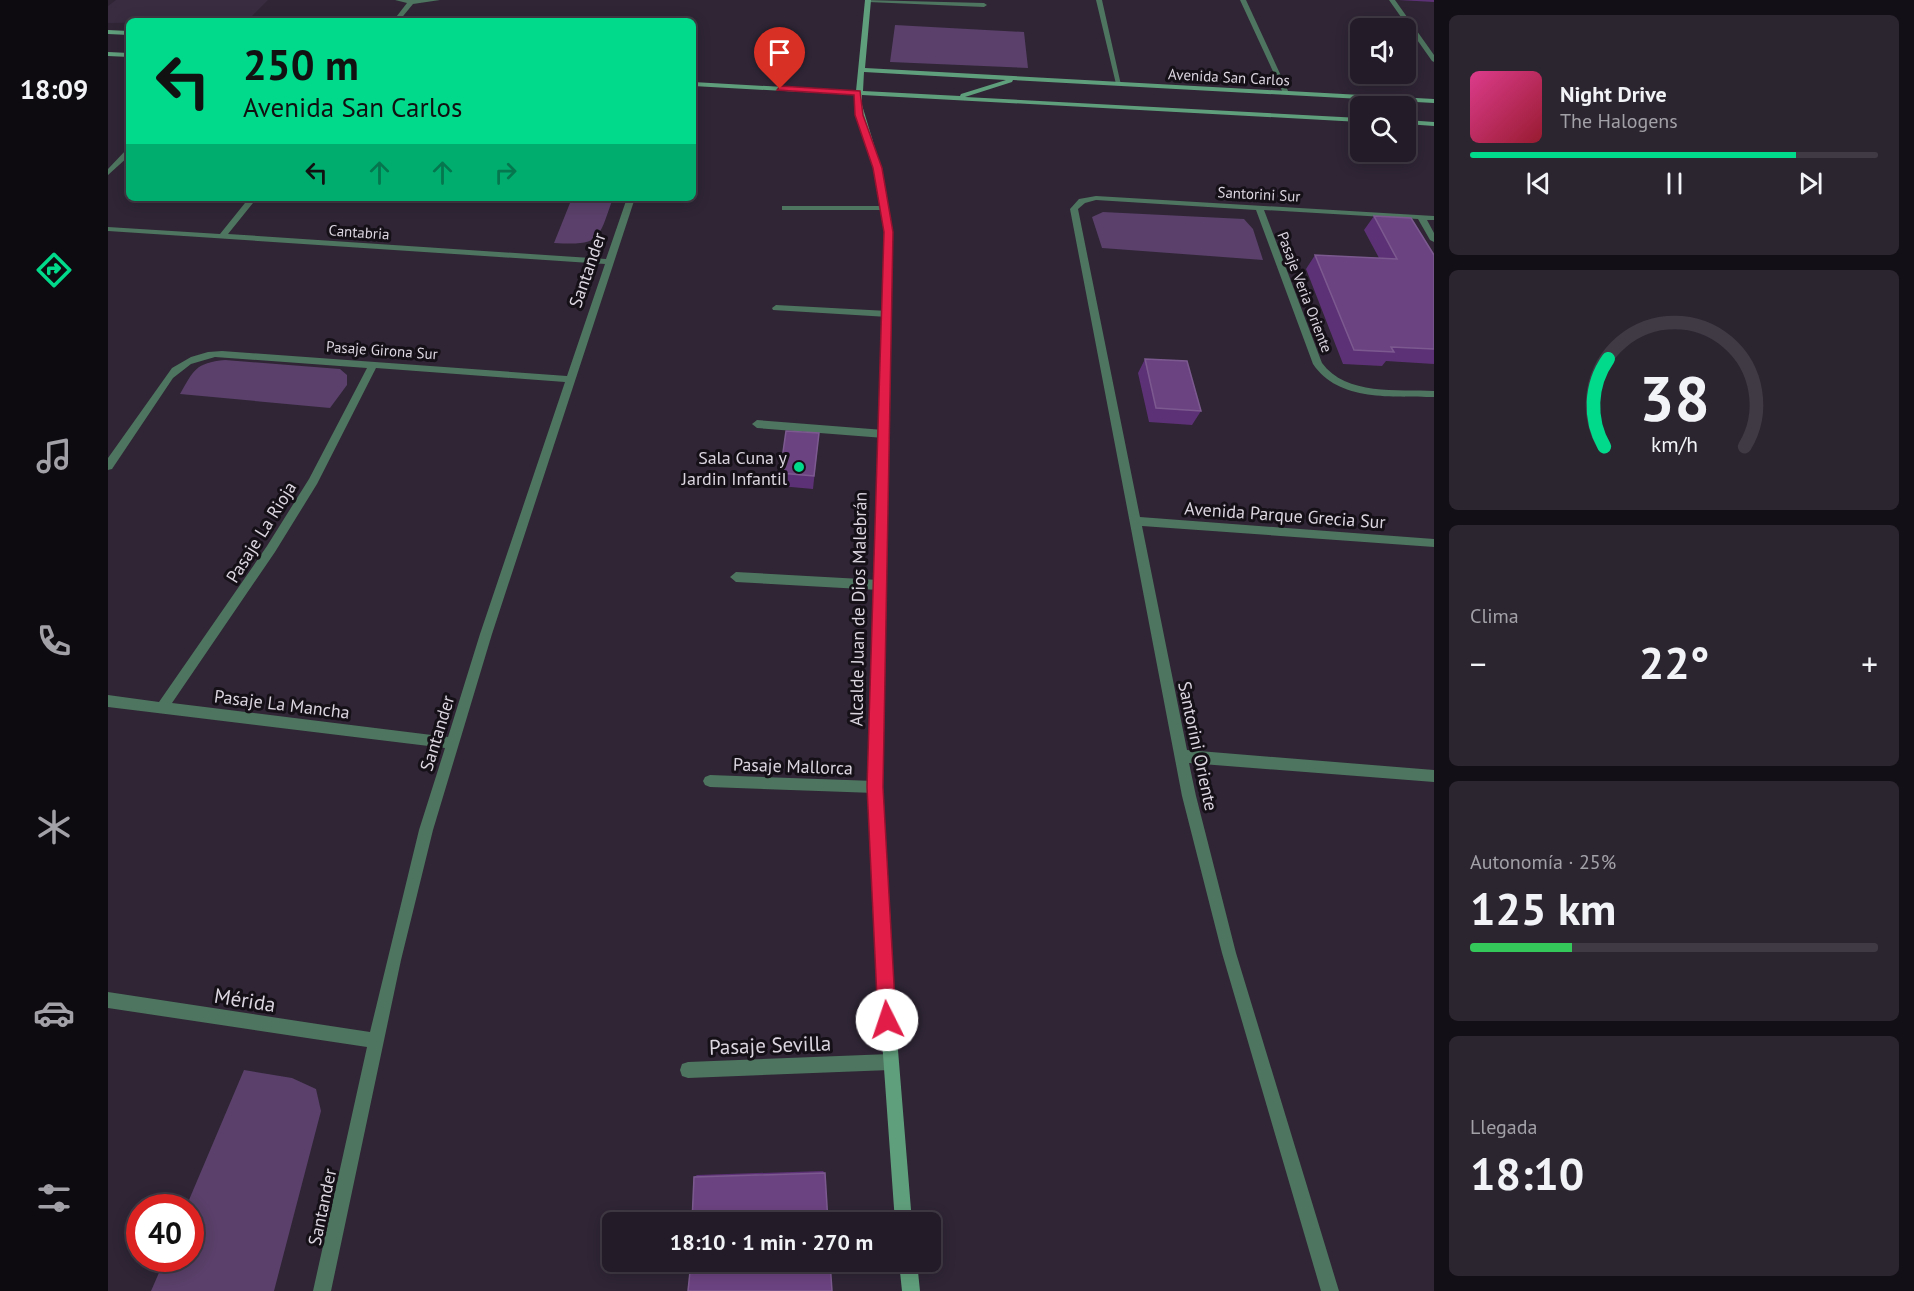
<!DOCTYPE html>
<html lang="es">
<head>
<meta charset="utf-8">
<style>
  :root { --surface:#231c28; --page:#2b2530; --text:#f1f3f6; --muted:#a3a1a8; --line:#403a45; --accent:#01d98b }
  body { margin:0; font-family:"PT Sans",sans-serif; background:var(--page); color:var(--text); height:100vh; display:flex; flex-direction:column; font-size:22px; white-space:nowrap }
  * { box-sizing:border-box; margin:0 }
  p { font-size:20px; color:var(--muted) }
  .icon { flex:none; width:33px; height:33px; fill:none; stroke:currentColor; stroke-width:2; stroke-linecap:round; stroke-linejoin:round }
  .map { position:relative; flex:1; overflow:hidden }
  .drawer { display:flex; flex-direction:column; gap:15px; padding:15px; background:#130f16; width:480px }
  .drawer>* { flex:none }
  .banner { position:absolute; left:18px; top:18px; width:570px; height:183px; border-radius:9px; box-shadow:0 3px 15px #0003,0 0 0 2px var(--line); background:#01d98b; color:#111; overflow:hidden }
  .tools { position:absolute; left:1242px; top:18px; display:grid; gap:12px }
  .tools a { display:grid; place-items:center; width:66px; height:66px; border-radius:9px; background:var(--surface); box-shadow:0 3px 15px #0003,0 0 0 2px var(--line); font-size:30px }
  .speed { position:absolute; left:18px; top:1194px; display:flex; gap:12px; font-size:30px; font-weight:700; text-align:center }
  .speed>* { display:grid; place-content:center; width:78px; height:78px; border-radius:50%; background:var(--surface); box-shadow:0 3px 15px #0003,0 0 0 2px var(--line); line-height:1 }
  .speed .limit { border:9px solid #d22; background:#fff; color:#111 }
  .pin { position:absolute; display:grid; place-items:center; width:51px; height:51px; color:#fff; margin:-62px -26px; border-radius:50% 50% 50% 0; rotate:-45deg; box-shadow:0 0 6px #0007 }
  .pin .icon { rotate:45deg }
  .me { position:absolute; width:66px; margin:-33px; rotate:356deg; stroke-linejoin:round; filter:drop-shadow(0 0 4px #0008) }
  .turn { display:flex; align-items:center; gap:21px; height:126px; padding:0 18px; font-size:27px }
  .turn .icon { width:78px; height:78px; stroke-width:2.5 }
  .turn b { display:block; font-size:42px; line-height:51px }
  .lanes { display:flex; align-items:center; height:57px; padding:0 18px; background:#0003; justify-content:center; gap:30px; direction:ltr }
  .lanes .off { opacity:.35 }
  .big { font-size:45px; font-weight:600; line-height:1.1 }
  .drawer .tile { flex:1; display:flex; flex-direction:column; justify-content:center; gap:9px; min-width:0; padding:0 21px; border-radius:9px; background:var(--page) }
  .drawer .dial { align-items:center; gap:0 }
  .dial svg { height:156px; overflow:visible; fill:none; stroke:var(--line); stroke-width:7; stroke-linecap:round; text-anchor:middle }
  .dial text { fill:var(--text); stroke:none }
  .song { display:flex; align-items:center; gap:18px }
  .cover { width:72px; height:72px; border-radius:9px; background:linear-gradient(135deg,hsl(330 70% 55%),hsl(350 70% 35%)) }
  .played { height:6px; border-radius:3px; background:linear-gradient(90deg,var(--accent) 80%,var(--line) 80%) }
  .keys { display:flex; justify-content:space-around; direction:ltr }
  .heat { display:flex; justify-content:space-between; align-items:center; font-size:33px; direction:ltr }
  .charge { height:9px; border-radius:4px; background:linear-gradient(90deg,#34c759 25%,var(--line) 0) }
  .trip { position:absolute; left:494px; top:1212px; width:339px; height:60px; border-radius:9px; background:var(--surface); box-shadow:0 3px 15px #0003,0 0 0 2px var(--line); font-weight:600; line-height:60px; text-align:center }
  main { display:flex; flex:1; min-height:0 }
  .menu { display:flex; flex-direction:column; width:108px; justify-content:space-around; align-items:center; background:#0e0b10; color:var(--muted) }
  .menu .icon { width:42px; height:42px }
  .menu .active { color:var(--accent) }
  .menu b { font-size:27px; color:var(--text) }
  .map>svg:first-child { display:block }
</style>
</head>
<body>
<main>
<nav class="menu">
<b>18:09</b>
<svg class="icon active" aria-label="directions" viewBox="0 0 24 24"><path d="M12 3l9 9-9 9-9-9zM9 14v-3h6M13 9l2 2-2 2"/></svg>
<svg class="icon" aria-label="music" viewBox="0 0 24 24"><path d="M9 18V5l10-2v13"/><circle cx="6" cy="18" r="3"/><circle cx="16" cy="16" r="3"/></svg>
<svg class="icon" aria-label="phone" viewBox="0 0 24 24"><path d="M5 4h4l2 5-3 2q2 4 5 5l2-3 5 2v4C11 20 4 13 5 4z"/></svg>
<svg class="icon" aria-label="climate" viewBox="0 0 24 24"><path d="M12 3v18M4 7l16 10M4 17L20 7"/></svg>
<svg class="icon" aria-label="car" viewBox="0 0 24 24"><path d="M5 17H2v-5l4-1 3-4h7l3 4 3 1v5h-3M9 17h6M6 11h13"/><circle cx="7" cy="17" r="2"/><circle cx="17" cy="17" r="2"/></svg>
<svg class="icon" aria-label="filters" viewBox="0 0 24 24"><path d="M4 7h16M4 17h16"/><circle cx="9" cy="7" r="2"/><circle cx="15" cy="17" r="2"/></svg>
</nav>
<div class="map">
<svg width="1326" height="1291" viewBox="0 0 1326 1291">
  <rect width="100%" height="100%" fill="#2f2535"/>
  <!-- built -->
  <path fill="#392c41" d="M8 0H160L139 21 0 23V6Z"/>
  <!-- green -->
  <path fill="#5a406a" d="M787 25 916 32 920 68 782 62Z
    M464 198H505C490 239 494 246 446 243Z
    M995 212 1136 219 1145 229 1155 260 994 248 984 217Z
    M117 360 232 369 239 375V385L222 408 72 394C86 370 87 363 117 360Z
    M136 1070 184 1078 208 1089 213 1111 166 1291H43L57 1259 82 1258V1208L78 1207Z"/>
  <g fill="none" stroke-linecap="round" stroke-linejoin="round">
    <!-- street -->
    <path fill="#4e755f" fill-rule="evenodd" d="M287 0H332L305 4 291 21H285L299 3Z
      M757 0 876 3 879 5 876 7 760 2Z
      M988 0H994L1013 85 1008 84Z
      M1132 0H1138L1181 93 1180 94 1175 93Z
      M1281 0H1287L1326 55V62L1324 61Z
      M18 150H21V156L0 175V169Z
      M988 196 1326 216V220H1319L1326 233V242L1322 240 1310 219 1156 210 1214 363C1238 396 1290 389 1326 391V397C1286 396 1230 402 1205 364L1148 210 988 200 977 203 970 209 1032 517 1326 539V547L1034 526 1079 750 1326 770V782L1081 763 1088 796 1128 953 1231 1291H1213L1114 953 1074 796 962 209 971 199Z
      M141 198H149L120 234 498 259 519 198H527L384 634 325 830 293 960 223 1291H205L259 1047 0 1008V992L262 1032 311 830 337 748 0 707V695L51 702 159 546 201 479 259 368 107 357 83 364 65 378 4 469 0 470V458L64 368 83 357 100 352 114 351 459 376 497 264 0 231V227L112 234ZM268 368 457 382 372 634 340 737 64 703 167 552 209 484Z
      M674 206H777L781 208 777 210H674Z
      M668 305 780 311 784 314 780 317 665 310 664 308Z
      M649 420 776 430 781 434 776 438 649 428 644 424Z
      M628 572 771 580 777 585 771 590 628 582 622 577Z
      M602 775 767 781 772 783 774 787 772 791 767 793 602 787 597 785 595 781 597 777Z
      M782 1054 788 1056 790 1062 788 1068 782 1070 580 1078 574 1076 572 1070 574 1064 580 1062Z"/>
    <!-- secondary -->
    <path fill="#609f7c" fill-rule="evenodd" d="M757 0H763L757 68 1326 99V103L905 80 904 82 857 97 1252 118V122L754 95V105L773 168 784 232 774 787 779 915 804 1222H787L765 915 760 787 776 232 765 168 746 105 748 95 585 86V82L748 91ZM756 72 898 80 853 94 852 96 755 91Z
      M0 30 21 31V35L0 34Z
      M0 52 21 53V57L0 56Z
      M1298 120 1326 122V126L1298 124Z
      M791 1262H809L812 1291H794Z"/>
  </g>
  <!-- wall -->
  <path fill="#5d3175" d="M1290 0H1326V2Z
    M1266 216 1326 255V364L1278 361 1274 366 1235 364 1198 269 1207 255 1271 258 1256 230Z
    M1037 359 1093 411 1084 425 1041 422 1030 373Z
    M711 433 705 489 672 486V473Z
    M715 1171 717 1173 586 1177 589 1175Z"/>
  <!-- building -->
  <path fill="#6b4381" stroke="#7c5a90" stroke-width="1.5" d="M1266 216 1303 218 1326 255V349L1283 347 1286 352 1246 350 1207 255 1289 259Z
    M1037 359 1079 361 1093 411 1048 408Z
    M678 431 711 433 706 476 672 473Z
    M717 1173 720 1222H584L586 1177Z
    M583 1262H722L724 1291H580Z"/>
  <!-- route -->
  <path fill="#e11d48" stroke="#92132f" stroke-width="1.5" d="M672 86 752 91 755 115 774 168 785 232 775 787 788 1020 785 1026 779 1028 773 1026 770 1020 759 787 776 232 765 168 747 115 746 95 669 90Z"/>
  <!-- markers -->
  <circle fill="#01d98b" stroke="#151017" stroke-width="2" cx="691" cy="467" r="6"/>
  <g text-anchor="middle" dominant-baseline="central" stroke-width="6" stroke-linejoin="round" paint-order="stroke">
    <!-- far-street labels -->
    <g font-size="15" fill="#dbd5e0" stroke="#151017">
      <text transform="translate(1121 77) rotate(3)">Avenida San Carlos</text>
      <text transform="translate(1151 194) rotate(3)">Santorini Sur</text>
      <text transform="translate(251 232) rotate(4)">Cantabria</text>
      <text transform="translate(1197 292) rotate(69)">Pasaje Veria Oriente</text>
      <text transform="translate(274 350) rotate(4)">Pasaje Girona Sur</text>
    </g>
    <!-- street labels -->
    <g font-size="18" fill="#dbd5e0" stroke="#151017">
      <text transform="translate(479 270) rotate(-71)">Santander</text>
      <text transform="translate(1177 515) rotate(4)">Avenida Parque Grecia Sur</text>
      <text transform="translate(153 532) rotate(-58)">Pasaje La Rioja</text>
      <text transform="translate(750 609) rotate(-89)">Alcalde Juan de Dios Malebrán</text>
      <text transform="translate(174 704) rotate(7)">Pasaje La Mancha</text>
      <text transform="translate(329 733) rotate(-73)">Santander</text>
      <text transform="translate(1090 746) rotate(78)">Santorini Oriente</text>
      <text transform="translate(685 766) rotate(2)">Pasaje Mallorca</text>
      <text transform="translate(214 1207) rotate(-78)">Santander</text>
    </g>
    <!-- poi labels -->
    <g font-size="18" fill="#dbd5e0" stroke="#151017" text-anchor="end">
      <text x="679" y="457">Sala Cuna y<tspan x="679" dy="21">Jardin Infantil</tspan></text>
    </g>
    <!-- near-street labels -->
    <g font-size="21" fill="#dbd5e0" stroke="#151017">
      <text transform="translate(137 1000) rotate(9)">Mérida</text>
      <text transform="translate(662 1045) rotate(-2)">Pasaje Sevilla</text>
    </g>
  </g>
</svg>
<div class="tools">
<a><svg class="icon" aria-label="sound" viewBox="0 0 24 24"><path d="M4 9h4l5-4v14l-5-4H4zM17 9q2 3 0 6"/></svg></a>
<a><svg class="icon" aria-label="search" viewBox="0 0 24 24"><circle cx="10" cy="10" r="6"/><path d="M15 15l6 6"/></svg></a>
</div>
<div class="speed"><div class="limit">40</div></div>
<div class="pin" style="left:672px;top:89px;background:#d93025"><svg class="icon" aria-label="arrive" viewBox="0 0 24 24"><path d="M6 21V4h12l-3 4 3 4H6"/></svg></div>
<svg class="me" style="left:779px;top:1020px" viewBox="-20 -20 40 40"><circle r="19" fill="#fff"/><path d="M0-13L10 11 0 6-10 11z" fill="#e11d48"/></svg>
<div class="trip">18:10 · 1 min · 270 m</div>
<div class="banner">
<div class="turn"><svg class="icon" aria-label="left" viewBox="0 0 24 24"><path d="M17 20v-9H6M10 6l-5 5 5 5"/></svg><div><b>250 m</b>Avenida San Carlos</div></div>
<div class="lanes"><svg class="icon" aria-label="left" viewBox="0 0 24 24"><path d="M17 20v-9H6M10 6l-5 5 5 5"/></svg><svg class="icon off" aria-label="ahead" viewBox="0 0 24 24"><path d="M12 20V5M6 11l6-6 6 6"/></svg><svg class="icon off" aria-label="ahead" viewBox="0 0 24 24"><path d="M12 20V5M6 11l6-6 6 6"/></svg><svg class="icon off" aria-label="right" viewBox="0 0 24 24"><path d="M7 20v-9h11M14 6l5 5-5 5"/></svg></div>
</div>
</div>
<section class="drawer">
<div class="tile">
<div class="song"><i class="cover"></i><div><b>Night Drive</b><p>The Halogens</p></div></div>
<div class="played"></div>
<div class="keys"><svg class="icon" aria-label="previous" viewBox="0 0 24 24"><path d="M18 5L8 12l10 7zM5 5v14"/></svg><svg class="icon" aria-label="pause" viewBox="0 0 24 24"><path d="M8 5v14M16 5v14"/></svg><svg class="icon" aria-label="next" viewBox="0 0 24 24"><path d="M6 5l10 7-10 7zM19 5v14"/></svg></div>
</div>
<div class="tile dial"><svg viewBox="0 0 100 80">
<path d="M14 69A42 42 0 1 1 86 69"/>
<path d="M14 69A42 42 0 0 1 16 24" stroke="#01d98b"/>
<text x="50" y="56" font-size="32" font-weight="700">38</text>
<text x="50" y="72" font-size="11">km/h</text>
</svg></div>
<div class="tile"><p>Clima</p>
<div class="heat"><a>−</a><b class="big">22°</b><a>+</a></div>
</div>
<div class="tile"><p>Autonomía · 25%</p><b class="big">125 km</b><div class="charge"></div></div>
<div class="tile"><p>Llegada</p><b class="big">18:10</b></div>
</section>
</main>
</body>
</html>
